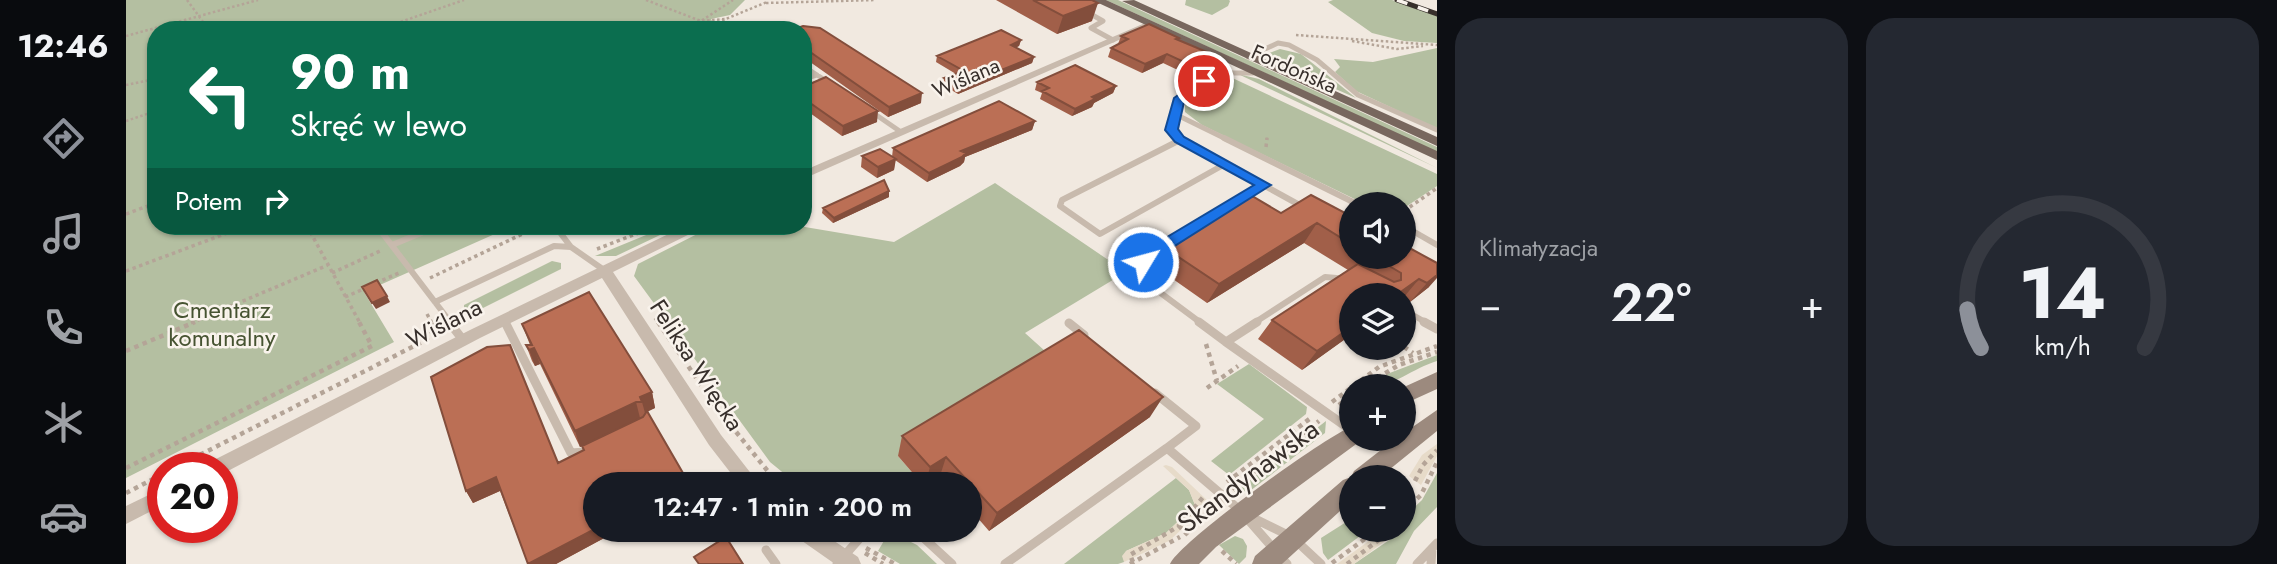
<!DOCTYPE html>
<html lang="pl">
<head>
<meta charset="utf-8">
<style>
  :root { --surface:#171b24; --page:#242831; --text:#f1f3f6; --muted:#9ea1a6; --line:#363941; --accent:#8c9099 }
  body { margin:0; font-family:Jost,sans-serif; background:var(--page); color:var(--text); height:100vh; display:flex; flex-direction:column; font-size:26px; white-space:nowrap }
  * { box-sizing:border-box; margin:0 }
  p { font-size:23px; color:var(--muted) }
  .icon { flex:none; width:38px; height:38px; fill:none; stroke:currentColor; stroke-width:2; stroke-linecap:round; stroke-linejoin:round }
  .map { position:relative; flex:1; overflow:hidden }
  .side { display:flex; flex-direction:column; gap:18px; padding:18px; background:#0d0f14; width:840px }
  .side>* { flex:none }
  .banner { position:absolute; left:21px; top:21px; width:665px; height:214px; border-radius:28px; box-shadow:0 2px 5px #0004; background:#0b6e4f; color:#fff; overflow:hidden }
  .tools { position:absolute; left:1213px; top:192px; display:grid; gap:14px }
  .tools a { display:grid; place-items:center; width:77px; height:77px; border-radius:50%; background:var(--surface); box-shadow:0 2px 5px #0004; font-size:35px }
  .speed { position:absolute; left:21px; top:452px; display:flex; gap:14px; font-size:35px; font-weight:700; text-align:center }
  .speed>* { display:grid; place-content:center; width:91px; height:91px; border-radius:50%; background:var(--surface); box-shadow:0 2px 5px #0004; line-height:1 }
  .speed .limit { border:10px solid #d22; background:#fff; color:#111 }
  .pin { position:absolute; display:grid; place-items:center; width:60px; height:60px; color:#fff; margin:-30px; border:4px solid #fff; border-radius:50%; box-shadow:0 2px 7px #0007 }
  .me { position:absolute; width:77px; margin:-38px; rotate:53deg; stroke-linejoin:round; filter:drop-shadow(0 0 5px #0008) }
  .turn { display:flex; align-items:center; gap:24px; height:147px; padding:0 28px; font-size:32px }
  .turn .icon { width:91px; height:91px; stroke-width:2.5 }
  .turn b { display:block; font-size:49px; line-height:60px }
  .then { display:flex; align-items:center; height:66px; padding:0 28px; background:#0003; gap:14px; font-size:26px }
  .big { font-size:52px; font-weight:600; line-height:1.1 }
  .side .widget { flex:1; display:flex; flex-direction:column; justify-content:center; gap:10px; min-width:0; padding:0 24px; border-radius:28px; background:var(--page) }
  .side .dial { align-items:center; gap:0 }
  .dial svg { height:182px; overflow:visible; fill:none; stroke:var(--line); stroke-width:7; stroke-linecap:round; text-anchor:middle }
  .dial text { fill:var(--text); stroke:none }
  .heat { display:flex; justify-content:space-between; align-items:center; font-size:38px; direction:ltr }
  .side .tiles { flex:1; display:grid; gap:18px; grid-template-columns:repeat(2,1fr) }
  .trip { position:absolute; left:457px; top:472px; width:399px; height:70px; border-radius:35px; background:var(--surface); box-shadow:0 2px 5px #0004; font-weight:600; line-height:70px; text-align:center }
  main { display:flex; flex:1; min-height:0 }
  .tab-bar { display:flex; flex-direction:column; width:126px; justify-content:space-around; align-items:center; background:#090b0e; color:var(--muted) }
  .tab-bar .icon { width:49px; height:49px }
  .tab-bar .active { color:var(--accent) }
  .tab-bar b { font-size:32px; color:var(--text) }
  .map>svg:first-child { display:block }
</style>
</head>
<body>
<main>
<nav class="tab-bar">
<b>12:46</b>
<svg class="icon active" aria-label="directions" viewBox="0 0 24 24"><path d="M12 3l9 9-9 9-9-9zM9 14v-3h6M13 9l2 2-2 2"/></svg>
<svg class="icon" aria-label="music" viewBox="0 0 24 24"><path d="M9 18V5l10-2v13"/><circle cx="6" cy="18" r="3"/><circle cx="16" cy="16" r="3"/></svg>
<svg class="icon" aria-label="phone" viewBox="0 0 24 24"><path d="M5 4h4l2 5-3 2q2 4 5 5l2-3 5 2v4C11 20 4 13 5 4z"/></svg>
<svg class="icon" aria-label="climate" viewBox="0 0 24 24"><path d="M12 3v18M4 7l16 10M4 17L20 7"/></svg>
<svg class="icon" aria-label="car" viewBox="0 0 24 24"><path d="M5 17H2v-5l4-1 3-4h7l3 4 3 1v5h-3M9 17h6M6 11h13"/><circle cx="7" cy="17" r="2"/><circle cx="17" cy="17" r="2"/></svg>
</nav>
<div class="map">
<svg width="1311" height="564" viewBox="0 0 1311 564">
  <rect width="100%" height="100%" fill="#f1e9e0"/>
  <!-- green -->
  <path fill="#b4bfa1" d="M0 0H619L604 15 585 19 587 23 568 30H30V226H387L238 292 268 342 0 478Z
    M980 0H992L1311 147V152Z
    M1060 0H1103L1104 1 1102 6 1086 15 1059 5Z
    M1207 0H1266L1311 15V43L1278 41 1246 33 1202 2Z
    M1311 48V129L1230 91 1209 72 1214 67 1208 59 1247 62Z
    M1154 49 1175 54 1230 98 1153 64 1143 53Z
    M1112 74 1133 79 1311 168Z
    M1100 75 1311 174V186L1278 208V205H1241L1076 125 1059 112V101Z
    M869 183 1000 272 899 333 919 351 772 456 797 485H672L644 462 508 276 512 264 587 226H673L768 242Z
    M542 226H553L490 256H469Z
    M426 261 435 263V269L349 312 338 309V305Z
    M1311 355V361C1287 368 1267 387 1243 387L1261 374Z
    M1123 364 1181 407 1180 414 1103 475 1085 461 1138 419 1091 384Z
    M1200 421 1199 433 1124 491 1108 492Z
    M1311 473V507L1288 531 1270 564H1228L1278 530V517L1296 500Z
    M1050 478 1063 490 1069 505 1040 533 1000 551 998 562 992 564H938Z
    M1225 519V530H1242L1202 560 1197 553 1195 538Z
    M773 536 791 545 811 564H774L752 551 759 539Z
    M1109 536 1117 539 1121 546 1120 557 1113 564 1093 545Z"/>
  <!-- plaza -->
  <path fill="#e7dbc9" d="M1311 444V456L1295 485 1283 476 1296 455Z
    M1040 465 1046 467 1084 503 1043 541 998 562 996 556 1000 551 1040 533 1069 505 1063 490 1037 466Z
    M1258 530H1274L1228 564H1211Z"/>
  <g fill="none" stroke-linecap="round" stroke-linejoin="round">
    <!-- path-far2 -->
    <path stroke="#b4a497" stroke-width="2.5" stroke-dasharray="2.5 2.5" stroke-linecap="butt" d="M61 0 83 30
      M520 0 575 21 599 19
      M640 3 750 0
      M251 30 338 0
      M510 30 561 25
      M553 30 575 21 607 0
      M573 30 641 2
      M1170 35 1311 45
      M0 36 132 0
      M1226 41 1271 49 1297 46
      M0 85 30 79
      M0 121 30 111
      M1141 140V135"/>
    <!-- path-far1 -->
    <path stroke="#b4a497" stroke-width="3.5" stroke-dasharray="3.5 3.5" stroke-linecap="butt" d="M1140 147 1141 138
      M1278 211 1311 188
      M0 214 30 203
      M181 226 234 323
      M471 249 531 226
      M0 271 120 226
      M206 273 254 251
      M304 278 413 226
      M250 283 275 272
      M219 297 240 288
      M301 314 306 323
      M529 318 533 323
      M65 323 202 265"/>
    <!-- path -->
    <path stroke="#b4a497" stroke-width="4.5" stroke-dasharray="4.5 4.5" stroke-linecap="butt" d="M532 322 590 407 653 485
      M1278 333 1287 326
      M1080 344 1091 381
      M1278 347 1287 353
      M0 351 69 322
      M1236 387 1273 365 1311 352
      M1081 388 1112 366
      M1206 402 1253 367 1311 346
      M1213 405 1225 395
      M50 467 300 340 309 329 305 322
      M0 468 246 346 233 322
      M1289 481 1297 465 1311 450
      M1101 482 1186 417
      M1106 489 1193 421
      M0 493 37 474
      M1278 511 1295 495 1311 462
      M1073 521 1089 504
      M650 530 662 540
      M712 530 721 537
      M1062 535 1053 526 1078 496
      M740 548 769 564
      M1096 551 1110 564
      M739 553 757 564
      M1007 562 1004 555 1053 526
      M1206 563 1251 530
      M1004 564 1054 537
      M1221 564 1266 530"/>
    <!-- lane-far2 -->
    <path stroke="#c8baad" stroke-width="5" d="M961 12 977 21 965 28 987 40
      M1122 57 1152 43 1163 45 1191 60 1232 95 1311 130
      M677 66 702 82
      M677 79 691 75
      M743 110 775 132
      M1051 115 1045 130 1054 140
      M1102 140 1051 115 1052 101 1091 73H1127"/>
    <!-- lane-far1 -->
    <path stroke="#c8baad" stroke-width="6" d="M1098 138 1233 205
      M1054 140 1099 164 974 234 934 206 936 200Z
      M1099 164 1179 208
      M251 226 325 323
      M429 226 445 247
      M1278 226 1311 245
      M1057 234 1138 185
      M1041 244 1017 259 1032 291 1075 323
      M266 245 312 226
      M309 302 428 246 445 247 478 270
      M1278 310 1301 323
      M378 320 380 323
      M1128 323 1199 277 1222 279"/>
    <!-- lane -->
    <path stroke="#c8baad" stroke-width="9" d="M323 322 337 340
      M379 322 445 453 460 452
      M1073 322 1100 342
      M1131 322 1100 342 1225 430
      M1298 322 1311 329
      M943 323 958 335
      M1029 393 1070 426 1041 448 1117 513 1166 537 1195 564
      M1119 516 1161 564
      M789 530 826 564
      M640 550 650 564
      M711 564 741 530
      M879 564 1041 448
      M1291 564 1311 543
      M1305 564 1306 548"/>
    <!-- street -->
    <path fill="#c8baad" fill-rule="evenodd" d="M1019 23 1027 25 677 179V171Z
      M559 226H575L574 229 487 272 595 435 634 485H614L583 445 476 278 354 338 98 473H96V467H83L86 461 344 330Z
      M37 488V505L0 524V506Z
      M667 530H692L732 557 735 564H709L669 536Z"/>
    <!-- secondary -->
    <path fill="#9c8a7e" fill-rule="evenodd" d="M1311 372V389L1278 404V387Z
      M1311 410V431L1253 478H1225V501L1156 564H1126L1129 556 1217 480 1225 477 1228 471 1269 439H1278V433Z
      M1225 427V439H1234L1233 442 1090 547 1073 564H1044C1053 542 1200 436 1225 427Z"/>
    <!-- primary -->
    <path fill="#78675e" fill-rule="evenodd" d="M966 0H980L1311 151V160Z
      M1008 0 1311 137V146L996 1Z"/>
    <defs>
      <path id="rail" d="M1271 0 1311 14"/>
    </defs>
    <!-- rail casing -->
    <use href="#rail" stroke="#372f2b" stroke-width="5"/>
    <!-- rail -->
    <use href="#rail" stroke="#f9f3ec" stroke-width="3.5" stroke-dasharray="11" stroke-linecap="butt"/>
  </g>
  <!-- wall -->
  <path fill="#a15f49" d="M870 0H966V21L931 34Z
    M677 30 795 103 762 117 677 57Z
    M995 36 1052 40 1077 62 1056 72 1037 63 1016 73 982 57 985 48 992 44Z
    M895 40 893 46 890 47 908 57 906 63 832 94 817 85 818 78 830 74 810 62 811 56Z
    M911 82 990 86 987 93 968 103 966 107 946 116 914 99 916 93 909 90Z
    M677 87 751 122 716 136 677 108Z
    M909 121 906 130 839 157 838 162 834 166 801 182 769 160 768 170 751 178 735 167 736 156 766 157 767 148Z
    M763 191V197L707 223 696 213 697 208Z
    M1155 213 1225 216V257H1278V245L1303 287 1284 302 1278 299V296L1176 370 1132 339 1146 320 1222 270 1178 243 1081 303 1027 265 1036 246Z
    M396 324 526 392 529 408 521 411 561 480 562 485H469L493 530 430 564H402L374 491 347 503 340 491 432 463 458 451 516 418H514L454 447 414 364 409 366 406 361 400 345H404Z
    M1024 417 863 531 844 509V485H822L814 476 801 485H797L772 456 776 436Z"/>
  <!-- shaded-wall -->
  <path fill="#834e3c" d="M972 3 966 21 931 34 937 16Z
    M895 40 893 46 883 51 885 45Z
    M1081 52 1077 62 1056 72 1060 63Z
    M1041 54 1037 63 1016 73 1019 64Z
    M908 57 906 63 832 94 833 87Z
    M990 86 987 93 968 103 966 107 946 116 949 109 966 97Z
    M796 93 795 103 762 117 763 107Z
    M752 111 751 122 716 136 717 126Z
    M909 121 906 130 839 157 838 162 834 166 801 182 803 173 835 151Z
    M770 159 768 170 751 178 752 167Z
    M763 191V197L707 223 708 218Z
    M1191 223 1178 243 1081 303 1093 284Z
    M1311 275V278L1303 287 1284 302 1301 283Z
    M1293 279 1278 297 1269 296Z
    M261 296 264 302 250 309 246 303Z
    M1225 327V335L1176 370 1191 351Z
    M408 348 414 364 409 366 403 350Z
    M526 392 529 408 519 413 516 402 514 397Z
    M1037 397 1024 417 863 531 871 513Z
    M510 402 514 418 454 447 449 431Z
    M820 457 814 476 801 485H799L804 467Z
    M370 477 376 490 347 503 340 491Z
    M469 529V530H493L430 564H402Z"/>
  <!-- building -->
  <path fill="#bb6f55" stroke="#834e3c" stroke-width="2" d="M907 0H966L972 3 937 16Z
    M1023 24 1053 38 1050 39 1081 52 1060 63 1041 54 1019 64 985 48 1002 39 995 36Z
    M677 26 694 28 796 93 763 107 677 47V30H666Z
    M875 30 895 40 885 45 908 57 833 87 818 78 838 71 811 56Z
    M949 65 990 86 966 97 969 99 949 109 916 91 923 88 911 82Z
    M700 77 752 111 717 126 677 98V87Z
    M873 101 909 121 835 151 840 153 836 157 803 173 767 148Z
    M754 149 770 159 752 167 736 156Z
    M758 180 763 191 708 218 697 208Z
    M1185 195 1225 216V244L1191 223 1093 284 1036 246 1126 196 1155 213Z
    M1278 245 1311 263V275L1301 283 1293 279 1269 296H1225V327L1191 351 1146 320 1232 264 1268 282 1275 280V273L1248 257H1278Z
    M251 280 261 296 246 303 236 287Z
    M463 292 526 392 514 397 516 402H510L449 431 408 348 403 350 400 345H406L396 324Z
    M953 330 1037 397 871 513 820 457 804 467 776 436Z
    M384 345 432 463 458 450 456 446 517 417 521 411 561 480 553 485H469V529L402 564 370 477 340 491 305 377 361 347Z
    M600 537 617 564H573L568 557Z"/>
  <!-- route -->
  <path fill="#1a73e8" stroke="#114b97" stroke-width="2" d="M1074 79 1084 81 1058 102 1052 129 1058 137 1145 185 1025 261 1023 266H1012L1011 255 1128 185 1049 142 1039 130 1048 98Z"/>
  <g text-anchor="middle" dominant-baseline="central" stroke-width="5" stroke-linejoin="round" paint-order="stroke">
    <!-- far-street labels -->
    <g font-size="21" fill="#372f2b" stroke="#f9f3ec">
      <text transform="translate(1168 69) rotate(24)">Fordońska</text>
      <text transform="translate(840 78) rotate(-23)">Wiślana</text>
    </g>
    <!-- park labels -->
    <g font-size="24" fill="#465331" stroke="#f9f3ec">
      <text x="96" y="309">Cmentarz<tspan x="96" dy="28">komunalny</tspan></text>
    </g>
    <!-- street labels -->
    <g font-size="24" fill="#372f2b" stroke="#f9f3ec">
      <text transform="translate(318 323) rotate(-27)">Wiślana</text>
      <text transform="translate(571 365) rotate(57)">Feliksa Więcka</text>
    </g>
    <!-- near-street labels -->
    <g font-size="28" fill="#372f2b" stroke="#f9f3ec">
      <text transform="translate(1122 476) rotate(-37)">Skandynawska</text>
    </g>
  </g>
</svg>
<div class="tools">
<a><svg class="icon" aria-label="sound" viewBox="0 0 24 24"><path d="M4 9h4l5-4v14l-5-4H4zM17 9q2 3 0 6"/></svg></a>
<a><svg class="icon" aria-label="layers" viewBox="0 0 24 24"><path d="M12 4l9 5-9 5-9-5zM3 14l9 5 9-5"/></svg></a>
<a>+</a>
<a>−</a>
</div>
<div class="speed"><div class="limit">20</div></div>
<div class="pin" style="left:1078px;top:81px;background:#d93025"><svg class="icon" aria-label="arrive" viewBox="0 0 24 24"><path d="M6 21V4h12l-3 4 3 4H6"/></svg></div>
<svg class="me" style="left:1017px;top:262px" viewBox="-20 -20 40 40"><circle r="17" fill="#1a73e8" stroke="#fff" stroke-width="3"/><path d="M0-11L8 9 0 5-8 9z" fill="#fff"/></svg>
<div class="trip">12:47 · 1 min · 200 m</div>
<div class="banner">
<div class="turn"><svg class="icon" aria-label="left" viewBox="0 0 24 24"><path d="M17 20v-9H6M10 6l-5 5 5 5"/></svg><div><b>90 m</b>Skręć w lewo</div></div>
<div class="then">Potem<svg class="icon" aria-label="right" viewBox="0 0 24 24"><path d="M7 20v-9h11M14 6l5 5-5 5"/></svg></div>
</div>
</div>
<section class="side">
<div class="tiles">
<div class="widget"><p>Klimatyzacja</p>
<div class="heat"><a>−</a><b class="big">22°</b><a>+</a></div>
</div>
<div class="widget dial"><svg viewBox="0 0 100 80">
<path d="M14 69A42 42 0 1 1 86 69"/>
<path d="M14 69A42 42 0 0 1 8 52" stroke="#8c9099"/>
<text x="50" y="56" font-size="32" font-weight="700">14</text>
<text x="50" y="72" font-size="11">km/h</text>
</svg></div>
</div>
</section>
</main>
</body>
</html>
